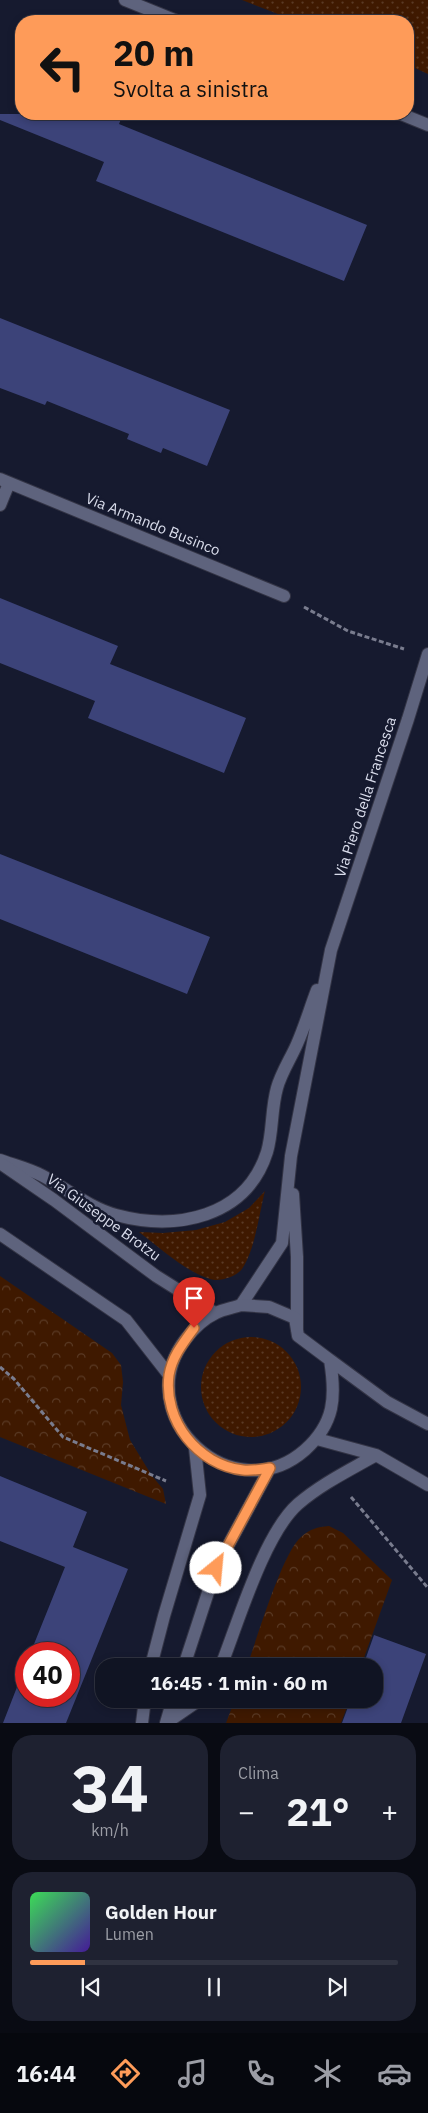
<!DOCTYPE html>
<html lang="it">
<head>
<meta charset="utf-8">
<style>
  :root { --surface:#101423; --page:#1e2130; --text:#f1f3f6; --muted:#9c9ea6; --line:#303341; --accent:#fe9b59 }
  body { margin:0; font-family:"IBM Plex Sans",sans-serif; background:var(--page); color:var(--text); height:100vh; display:flex; flex-direction:column; font-size:19px; white-space:nowrap }
  * { box-sizing:border-box; margin:0 }
  p { font-size:16px; color:var(--muted) }
  .icon { flex:none; width:28px; height:28px; fill:none; stroke:currentColor; stroke-width:2; stroke-linecap:round; stroke-linejoin:round }
  .map { position:relative; height:1723px; overflow:hidden }
  .details { display:flex; flex-direction:column; gap:12px; padding:12px; background:#090b13; flex:1 }
  .details>* { flex:none }
  .guide { position:absolute; left:15px; top:15px; width:399px; height:105px; border-radius:20px; box-shadow:0 2px 8px #0003,0 0 0 1px var(--line); background:#fe9b59; color:#111; overflow:hidden }
  .speed { position:absolute; left:15px; top:1642px; display:flex; gap:10px; font-size:25px; font-weight:700; text-align:center }
  .speed>* { display:grid; place-content:center; width:65px; height:65px; border-radius:50%; background:var(--surface); box-shadow:0 2px 8px #0003,0 0 0 1px var(--line); line-height:1 }
  .speed .limit { border:8px solid #d22; background:#fff; color:#111 }
  .pin { position:absolute; display:grid; place-items:center; width:42px; height:42px; color:#fff; margin:-51px -21px; border-radius:50% 50% 50% 0; rotate:-45deg; box-shadow:0 0 5px #0007 }
  .pin .icon { rotate:45deg }
  .me { position:absolute; width:55px; margin:-28px; rotate:28deg; stroke-linejoin:round; filter:drop-shadow(0 0 4px #0008) }
  .turn { display:flex; align-items:center; gap:18px; height:105px; padding:0 15px; font-size:22px }
  .turn .icon { width:65px; height:65px; stroke-width:2.5 }
  .turn b { display:block; font-size:35px; line-height:42px }
  .big { font-size:38px; font-weight:800; line-height:1.1 }
  .details .tile { flex:1; display:flex; flex-direction:column; justify-content:center; gap:8px; min-width:0; padding:0 18px; border-radius:20px; background:var(--page) }
  .details .dial { align-items:center; gap:0 }
  .dial b { font-size:65px; line-height:1 }
  .song { display:flex; align-items:center; gap:15px }
  .cover { width:60px; height:60px; border-radius:8px; background:linear-gradient(135deg,hsl(130 70% 55%),hsl(260 70% 35%)) }
  .played { height:5px; border-radius:2px; background:linear-gradient(90deg,var(--accent) 15%,var(--line) 15%) }
  .keys { display:flex; justify-content:space-around; direction:ltr }
  .heat { display:flex; justify-content:space-between; align-items:center; font-size:28px; direction:ltr }
  .details .tiles { flex:1; display:grid; gap:12px; grid-template-columns:1fr 1fr }
  .tile:last-child { grid-column:span 2 }
  .trip { position:absolute; left:95px; top:1658px; width:288px; height:50px; border-radius:20px; background:var(--surface); box-shadow:0 2px 8px #0003,0 0 0 1px var(--line); font-weight:800; line-height:50px; text-align:center }
  .tabs { display:flex; height:80px; justify-content:space-around; align-items:center; background:#06080e; color:var(--muted) }
  .tabs .icon { width:35px; height:35px }
  .tabs .selected { color:var(--accent) }
  .tabs b { font-size:22px; color:var(--text) }
  .map>svg:first-child { display:block }
</style>
</head>
<body>
<div class="map">
<svg width="428" height="1723" viewBox="0 0 428 1723">
  <defs>
    <pattern id="grass-dots" width="8" height="8" patternUnits="userSpaceOnUse" patternTransform="scale(1.25)"><rect width="8" height="8" fill="#3f1900"/><path d="M2 2h.1M6 6h.1" fill="none" stroke="#5a3a25" stroke-width="1.8" stroke-linecap="round"/></pattern>
    <pattern id="park-crowns" width="20" height="18" patternUnits="userSpaceOnUse" patternTransform="scale(1.25)"><rect width="20" height="18" fill="#3f1900"/><path d="M2 6a3 3 0 1 1 6 0M12 15a3 3 0 1 1 6 0" fill="none" stroke="#5a3a25"/></pattern>
  </defs>
  <rect width="100%" height="100%" fill="#161a2f"/>
  <!-- grass -->
  <path fill="url(#grass-dots)" d="M242 0H428V74L408 65V21H296Z
    M265 1191C259 1214 255 1250 242 1269 236 1277 219 1282 210 1279 186 1272 159 1247 139 1232L163 1233 196 1230 225 1222 249 1208Z
    M201 1387a50 50 0 1 1 100 0a50 50 0 1 1-100 0Z"/>
  <!-- park -->
  <path fill="url(#park-crowns)" d="M0 1276 112 1353 121 1365 123 1382 121 1405 130 1440 152 1476 163 1489 166 1504 0 1437Z
    M329 1526 343 1533 392 1580 361 1666H247C257 1639 282 1553 301 1537 310 1529 317 1527 329 1526Z
    M235 1699H350L341 1723H226Z"/>
  <!-- building -->
  <path fill="#3c4379" d="M0 114H123L119 124 367 225 344 281 96 181 104 162 0 120Z
    M0 318 230 410 207 466 163 448 161 453 127 439 129 434 47 401 45 405 0 388Z
    M0 598 118 646 110 664 246 718 224 773 88 718 95 701 0 663Z
    M0 854 210 937 187 994 0 919Z
    M0 1476 87 1512 65 1567 0 1541Z
    M73 1547 128 1569 66 1723H3L26 1664V1696H69V1654H30Z
    M374 1635 426 1654 401 1723H342L351 1699H374V1666H363Z"/>
  <g fill="none" stroke-linecap="round" stroke-linejoin="round">
    <defs>
      <path id="minor" d="M125 0 177 21
        M401 114 428 125
        M0 479 284 596
        M0 505 9 483
        M0 1160C14 1165 30 1169 43 1176 67 1189 90 1208 116 1215 176 1231 246 1218 267 1152 273 1132 271 1109 277 1088 281 1073 291 1058 297 1044 305 1026 310 1008 317 990
        M293 1194 297 1257V1329
        M241 1305 282 1243 291 1156 331 950 408 719 428 654"/>
      <path id="tertiary" d="M0 1163 54 1200 156 1276 215 1313
        M0 1234 126 1320 169 1375
        M241 1305 269 1307 295 1318 298 1336 330 1360C336 1397 335 1423 305 1450 233 1513 128 1416 185 1340 193 1329 203 1319 216 1313 224 1309 233 1308 241 1305Z
        M330 1360 387 1402 428 1424
        M317 1439 376 1455 428 1485
        M151 1666 164 1616 200 1495 195 1448
        M184 1666 216 1568 270 1468
        M221 1666C238 1623 264 1534 298 1504 321 1484 350 1470 376 1455
        M142 1723 145 1699
        M166 1723 201 1699
        M166 1723 173 1699"/>
    </defs>
    <!-- minor casing -->
    <use href="#minor" stroke="#333445" stroke-width="14"/>
    <!-- tertiary casing -->
    <use href="#tertiary" stroke="#333445" stroke-width="14"/>
    <!-- path -->
    <path stroke="#797c8e" stroke-width="3" stroke-dasharray="5 2.5" stroke-linecap="butt" d="M304 607 348 631 404 649
      M0 1367 14 1379 63 1437 166 1481
      M351 1497 428 1588"/>
    <!-- minor -->
    <use href="#minor" stroke="#5e637d" stroke-width="12"/>
    <!-- tertiary -->
    <use href="#tertiary" stroke="#5e637d" stroke-width="12"/>
  </g>
  <g fill="none" stroke-linecap="round" stroke-linejoin="round">
    <defs>
      <path id="route" d="M194 1328C183 1343 172 1357 169 1375 163 1421 198 1465 243 1470 252 1471 262 1469 270 1468L216 1568"/>
    </defs>
    <!-- route casing -->
    <use href="#route" stroke="#a5653a" stroke-width="12"/>
    <!-- route -->
    <use href="#route" stroke="#fe9b59" stroke-width="9"/>
  </g>
  <g text-anchor="middle" dominant-baseline="central" stroke-width="5" stroke-linejoin="round" paint-order="stroke">
    <!-- street labels -->
    <g font-size="15" fill="#d9dceb" stroke="#161a2f">
      <text transform="translate(153 524) rotate(22)">Via Armando Businco</text>
      <text transform="translate(365 797) rotate(-72)">Via Piero della Francesca</text>
      <text transform="translate(104 1217) rotate(36)">Via Giuseppe Brotzu</text>
    </g>
  </g>
</svg>
<div class="speed"><div class="limit">40</div></div>
<div class="pin" style="left:194px;top:1328px;background:#d93025"><svg class="icon" aria-label="arrive" viewBox="0 0 24 24"><path d="M6 21V4h12l-3 4 3 4H6"/></svg></div>
<svg class="me" style="left:216px;top:1568px" viewBox="-20 -20 40 40"><circle r="19" fill="#fff"/><path d="M0-13L10 11 0 6-10 11z" fill="#fe9b59"/></svg>
<div class="trip">16:45 · 1 min · 60 m</div>
<div class="guide">
<div class="turn"><svg class="icon" aria-label="left" viewBox="0 0 24 24"><path d="M17 20v-9H6M10 6l-5 5 5 5"/></svg><div><b>20 m</b>Svolta a sinistra</div></div>
</div>
</div>
<section class="details">
<div class="tiles">
<div class="tile dial"><b>34</b><p>km/h</p></div>
<div class="tile"><p>Clima</p>
<div class="heat"><a>−</a><b class="big">21°</b><a>+</a></div>
</div>
<div class="tile">
<div class="song"><i class="cover"></i><div><b>Golden Hour</b><p>Lumen</p></div></div>
<div class="played"></div>
<div class="keys"><svg class="icon" aria-label="previous" viewBox="0 0 24 24"><path d="M18 5L8 12l10 7zM5 5v14"/></svg><svg class="icon" aria-label="pause" viewBox="0 0 24 24"><path d="M8 5v14M16 5v14"/></svg><svg class="icon" aria-label="next" viewBox="0 0 24 24"><path d="M6 5l10 7-10 7zM19 5v14"/></svg></div>
</div>
</div>
</section>
<nav class="tabs">
<b>16:44</b>
<svg class="icon selected" aria-label="directions" viewBox="0 0 24 24"><path d="M12 3l9 9-9 9-9-9zM9 14v-3h6M13 9l2 2-2 2"/></svg>
<svg class="icon" aria-label="music" viewBox="0 0 24 24"><path d="M9 18V5l10-2v13"/><circle cx="6" cy="18" r="3"/><circle cx="16" cy="16" r="3"/></svg>
<svg class="icon" aria-label="phone" viewBox="0 0 24 24"><path d="M5 4h4l2 5-3 2q2 4 5 5l2-3 5 2v4C11 20 4 13 5 4z"/></svg>
<svg class="icon" aria-label="climate" viewBox="0 0 24 24"><path d="M12 3v18M4 7l16 10M4 17L20 7"/></svg>
<svg class="icon" aria-label="car" viewBox="0 0 24 24"><path d="M5 17H2v-5l4-1 3-4h7l3 4 3 1v5h-3M9 17h6M6 11h13"/><circle cx="7" cy="17" r="2"/><circle cx="17" cy="17" r="2"/></svg>
</nav>
</body>
</html>
